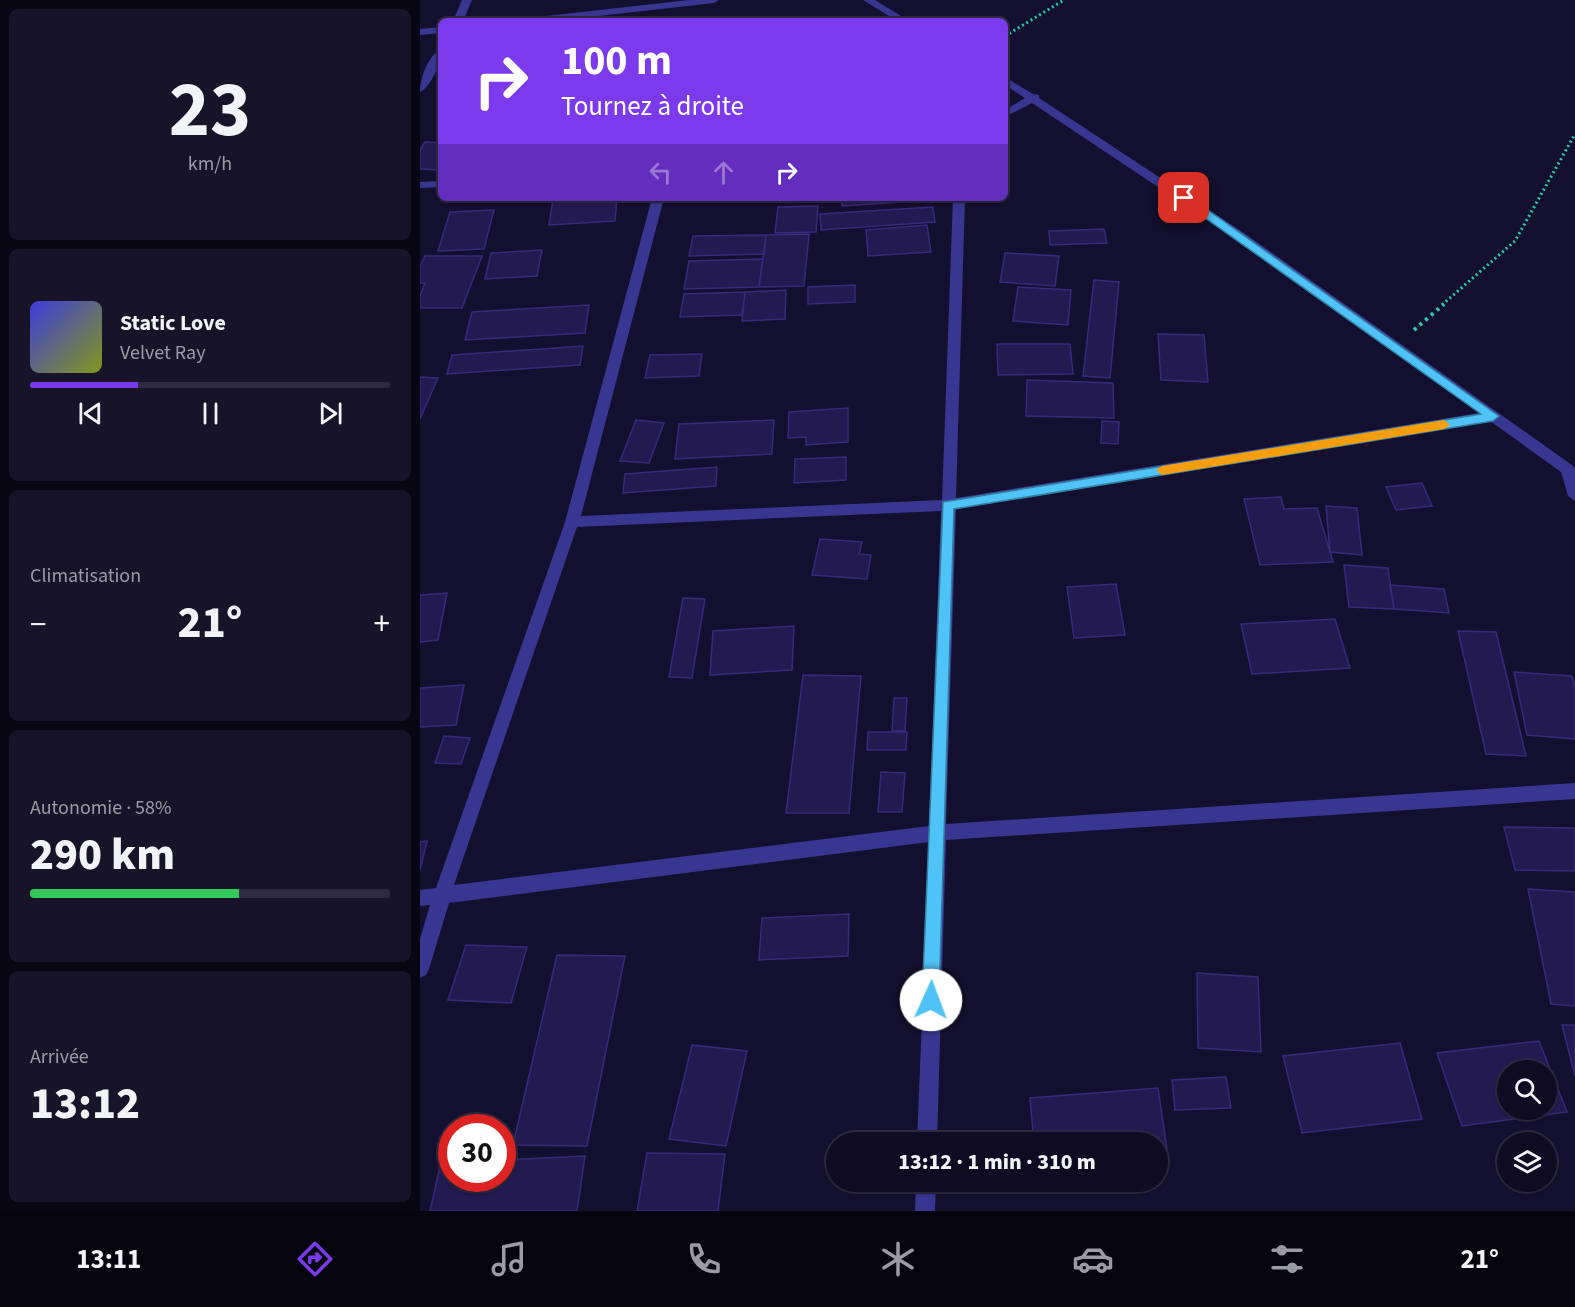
<!DOCTYPE html>
<html lang="fr">
<head>
<meta charset="utf-8">
<style>
  :root { --surface:#0e0b22; --page:#17142a; --text:#f1f3f6; --muted:#9b9ba5; --line:#2e2b40; --accent:#7c3aed }
  body { margin:0; font-family:"Source Sans 3",sans-serif; background:var(--page); color:var(--text); height:100vh; display:flex; flex-direction:column; font-size:22px; white-space:nowrap }
  * { box-sizing:border-box; margin:0 }
  p { font-size:20px; color:var(--muted) }
  .icon { flex:none; width:33px; height:33px; fill:none; stroke:currentColor; stroke-width:2; stroke-linecap:round; stroke-linejoin:round }
  .map { position:relative; flex:1; overflow:hidden }
  .drawer { display:flex; flex-direction:column; gap:9px; padding:9px; background:#080613; width:420px }
  .drawer>* { flex:none }
  .banner { position:absolute; left:18px; top:18px; width:570px; height:183px; border-radius:9px; box-shadow:0 2px 4px #0004,0 0 0 2px var(--line); background:#7c3aed; color:#fff; overflow:hidden }
  .fabs { position:absolute; left:1077px; top:1060px; display:grid; gap:12px }
  .fabs a { display:grid; place-items:center; width:60px; height:60px; border-radius:50%; background:var(--surface); box-shadow:0 2px 4px #0004,0 0 0 2px var(--line); font-size:30px }
  .speed { position:absolute; left:18px; top:1114px; display:flex; gap:12px; font-size:30px; font-weight:700; text-align:center }
  .speed>* { display:grid; place-content:center; width:78px; height:78px; border-radius:50%; background:var(--surface); box-shadow:0 2px 4px #0004,0 0 0 2px var(--line); line-height:1 }
  .speed .limit { border:9px solid #d22; background:#fff; color:#111 }
  .pin { position:absolute; display:grid; place-items:center; width:51px; height:51px; color:#fff; margin:-26px; border-radius:12px; box-shadow:0 3px 9px #0006 }
  .me { position:absolute; width:66px; margin:-33px; rotate:2deg; stroke-linejoin:round; filter:drop-shadow(0 0 4px #0008) }
  .turn { display:flex; align-items:center; gap:21px; height:126px; padding:0 24px; font-size:27px }
  .turn .icon { width:78px; height:78px; stroke-width:2.5 }
  .turn b { display:block; font-size:42px; line-height:51px }
  .lanes { display:flex; align-items:center; height:57px; padding:0 24px; background:#0003; justify-content:center; gap:30px; direction:ltr }
  .lanes .off { opacity:.35 }
  .big { font-size:45px; font-weight:800; line-height:1.1 }
  .drawer .widget { flex:1; display:flex; flex-direction:column; justify-content:center; gap:9px; min-width:0; padding:0 21px; border-radius:9px; background:var(--page) }
  .drawer .dial { align-items:center; gap:0 }
  .dial b { font-size:78px; line-height:1 }
  .song { display:flex; align-items:center; gap:18px }
  .cover { width:72px; height:72px; border-radius:9px; background:linear-gradient(135deg,hsl(240 70% 55%),hsl(70 70% 35%)) }
  .played { height:6px; border-radius:3px; background:linear-gradient(90deg,var(--accent) 30%,var(--line) 30%) }
  .keys { display:flex; justify-content:space-around; direction:ltr }
  .heat { display:flex; justify-content:space-between; align-items:center; font-size:33px; direction:ltr }
  .charge { height:9px; border-radius:4px; background:linear-gradient(90deg,#34c759 58%,var(--line) 0) }
  .trip { position:absolute; left:406px; top:1132px; width:342px; height:60px; border-radius:30px; background:var(--surface); box-shadow:0 2px 4px #0004,0 0 0 2px var(--line); font-weight:800; line-height:60px; text-align:center }
  .dock { display:flex; height:96px; justify-content:space-around; align-items:center; background:#06040e; color:var(--muted) }
  .dock .icon { width:42px; height:42px }
  .dock .on { color:var(--accent) }
  .dock b { font-size:27px; color:var(--text) }
  main { display:flex; flex:1; min-height:0 }
  .map>svg:first-child { display:block }
</style>
</head>
<body>
<main>
<section class="drawer">
<div class="widget dial"><b>23</b><p>km/h</p></div>
<div class="widget">
<div class="song"><i class="cover"></i><div><b>Static Love</b><p>Velvet Ray</p></div></div>
<div class="played"></div>
<div class="keys"><svg class="icon" aria-label="previous" viewBox="0 0 24 24"><path d="M18 5L8 12l10 7zM5 5v14"/></svg><svg class="icon" aria-label="pause" viewBox="0 0 24 24"><path d="M8 5v14M16 5v14"/></svg><svg class="icon" aria-label="next" viewBox="0 0 24 24"><path d="M6 5l10 7-10 7zM19 5v14"/></svg></div>
</div>
<div class="widget"><p>Climatisation</p>
<div class="heat"><a>−</a><b class="big">21°</b><a>+</a></div>
</div>
<div class="widget"><p>Autonomie · 58%</p><b class="big">290 km</b><div class="charge"></div></div>
<div class="widget"><p>Arrivée</p><b class="big">13:12</b></div>
</section>
<div class="map">
<svg width="1155" height="1211" viewBox="0 0 1155 1211">
  <rect width="100%" height="100%" fill="#130f2e"/>
  <!-- building -->
  <path fill="#221a51" stroke="#372a7e" stroke-width="1.5" fill-rule="evenodd" d="M5 142 21 143V170L0 169V150Z
    M197 198 195 221 129 225 133 199Z
    M422 198H511L512 200 422 206Z
    M398 206 396 232 355 233 358 207Z
    M513 207 515 222 401 230 400 214Z
    M74 210 64 249 18 251 30 212Z
    M507 225 511 252 448 256 446 230Z
    M684 229 687 243 630 245 629 231Z
    M389 234 384 286 339 287 346 235Z
    M346 235 344 254 269 256 273 236Z
    M122 250 117 276 65 279 71 253Z
    M585 253 639 256 635 286 580 282Z
    M5 256H62L42 308H0V296L5 283H0V266Z
    M343 259 339 287 264 289 269 261Z
    M674 280 699 282 690 378 663 376Z
    M435 285V302L388 304V287Z
    M598 287 651 290 648 325 593 321Z
    M366 290 365 319 322 321 325 292Z
    M325 292 322 315 260 317 264 294Z
    M169 305 165 333 45 340 52 312Z
    M738 334 784 335 788 382 741 380Z
    M577 344H650L653 374 578 375Z
    M163 346 160 365 27 374 32 355Z
    M282 354 279 376 225 378 230 355Z
    M0 377 18 378 0 419Z
    M607 380 693 383 694 418 606 416Z
    M428 408V442L386 445V437L368 438 369 412Z
    M216 420 244 423 229 463 200 461Z
    M354 420 352 454 255 459 259 424Z
    M682 421 699 422 698 444 681 443Z
    M426 457V480L374 483 375 459Z
    M297 467 296 486 203 493 205 474Z
    M1002 483 1012 506 976 510 966 487Z
    M861 497 864 509 897 508 913 562 840 565 824 499Z
    M906 506 937 508 942 555 910 552Z
    M400 539 442 542 439 554 451 555 447 579 392 575Z
    M924 565 968 568 974 609 929 607Z
    M696 584 705 635 654 638 647 587Z
    M970 585 1024 589 1029 613 974 609Z
    M27 593 18 640 0 642V595Z
    M263 598 285 599 272 678 249 677Z
    M915 619 930 668 832 674 821 624Z
    M374 626 372 670 290 675 293 631Z
    M1038 631 1076 632 1106 756 1066 754Z
    M1094 672 1152 676 1155 688V739L1107 735Z
    M383 675 441 676 429 813H366Z
    M44 685 36 725 0 727V688Z
    M474 698H487L485 731H472Z
    M448 732H487L486 750H447Z
    M24 736 50 738 41 764 15 763Z
    M461 772 485 773 482 812H458Z
    M1084 827 1155 828V871L1095 870Z
    M7 841 0 870V842Z
    M1108 889 1155 892V1006L1131 1004Z
    M429 914 428 956 339 960 342 918Z
    M46 945 107 947 91 1003 28 1000Z
    M137 955 205 956 167 1146 93 1145Z
    M777 973 838 977 841 1052 778 1048Z
    M1142 1025H1155V1076Z
    M1119 1041 1147 1112 1042 1126 1017 1053ZM1088 1071H1126V1110H1088Z
    M980 1043 1002 1119 882 1133 863 1056Z
    M272 1045 327 1051 306 1146 249 1139Z
    M806 1077 811 1108 755 1110 752 1080Z
    M738 1088 747 1149 738 1150V1143H614L610 1098Z
    M227 1153 305 1154 298 1211H217Z
    M165 1156 157 1211H10L21 1162H32V1179H82V1160Z"/>
  <g fill="none" stroke-linecap="round" stroke-linejoin="round">
    <!-- path-far1 -->
    <path stroke="#26c9b8" stroke-width="3" stroke-dasharray="2 3" stroke-linecap="butt" d="M585 36 644 0
      M1022 305 1095 241 1155 134"/>
    <!-- path -->
    <path stroke="#26c9b8" stroke-width="4" stroke-dasharray="3 4.5" stroke-linecap="butt" d="M994 330 1024 304"/>
    <!-- minor -->
    <path fill="#373791" fill-rule="evenodd" d="M42 0H52L43 21H33Z
      M269 0H299L294 3 134 21H103L108 18Z
      M443 0H455L489 21H477Z
      M21 27V33L0 35V29Z
      M21 49C21 62 12 86 0 92 0 79 8 55 21 49Z
      M585 77 613 94 619 95V98L824 233 1152 465 1155 468V501L1148 496 1141 472 1070 421 536 509 526 824 1155 783V799L526 840 517 1143H497L509 842 29 903 9 969 6 975 0 978V939L10 905 0 906V890L16 888 145 522 232 198H244L161 516 522 500 533 198H545L536 498 1059 413 816 239 612 103 585 117V110L605 98 585 85ZM521 511 509 826 34 885 157 527Z
      M21 181V187L0 188V182Z
      M496 1182H516L515 1211H495Z"/>
  </g>
  <!-- route -->
  <path fill="#4fc3f7" stroke="#337fa1" stroke-width="1.5" d="M760 196H768L1079 416 1073 421 534 509 519 1000 517 1006 511 1009 505 1006 502 1000 523 502 1061 414 760 200Z"/>
  <!-- slow -->
  <path fill="#f59e0b" d="M1024 420 1030 425 1024 429 742 475 736 470 742 466Z"/>
</svg>
<div class="fabs">
<a><svg class="icon" aria-label="search" viewBox="0 0 24 24"><circle cx="10" cy="10" r="6"/><path d="M15 15l6 6"/></svg></a>
<a><svg class="icon" aria-label="layers" viewBox="0 0 24 24"><path d="M12 4l9 5-9 5-9-5zM3 14l9 5 9-5"/></svg></a>
</div>
<div class="speed"><div class="limit">30</div></div>
<div class="pin" style="left:764px;top:198px;background:#d93025"><svg class="icon" aria-label="arrive" viewBox="0 0 24 24"><path d="M6 21V4h12l-3 4 3 4H6"/></svg></div>
<svg class="me" style="left:511px;top:1000px" viewBox="-20 -20 40 40"><circle r="19" fill="#fff"/><path d="M0-13L10 11 0 6-10 11z" fill="#4fc3f7"/></svg>
<div class="trip">13:12 · 1 min · 310 m</div>
<div class="banner">
<div class="turn"><svg class="icon" aria-label="right" viewBox="0 0 24 24"><path d="M7 20v-9h11M14 6l5 5-5 5"/></svg><div><b>100 m</b>Tournez à droite</div></div>
<div class="lanes"><svg class="icon off" aria-label="left" viewBox="0 0 24 24"><path d="M17 20v-9H6M10 6l-5 5 5 5"/></svg><svg class="icon off" aria-label="ahead" viewBox="0 0 24 24"><path d="M12 20V5M6 11l6-6 6 6"/></svg><svg class="icon" aria-label="right" viewBox="0 0 24 24"><path d="M7 20v-9h11M14 6l5 5-5 5"/></svg></div>
</div>
</div>
</main>
<nav class="dock">
<b>13:11</b>
<svg class="icon on" aria-label="directions" viewBox="0 0 24 24"><path d="M12 3l9 9-9 9-9-9zM9 14v-3h6M13 9l2 2-2 2"/></svg>
<svg class="icon" aria-label="music" viewBox="0 0 24 24"><path d="M9 18V5l10-2v13"/><circle cx="6" cy="18" r="3"/><circle cx="16" cy="16" r="3"/></svg>
<svg class="icon" aria-label="phone" viewBox="0 0 24 24"><path d="M5 4h4l2 5-3 2q2 4 5 5l2-3 5 2v4C11 20 4 13 5 4z"/></svg>
<svg class="icon" aria-label="climate" viewBox="0 0 24 24"><path d="M12 3v18M4 7l16 10M4 17L20 7"/></svg>
<svg class="icon" aria-label="car" viewBox="0 0 24 24"><path d="M5 17H2v-5l4-1 3-4h7l3 4 3 1v5h-3M9 17h6M6 11h13"/><circle cx="7" cy="17" r="2"/><circle cx="17" cy="17" r="2"/></svg>
<svg class="icon" aria-label="filters" viewBox="0 0 24 24"><path d="M4 7h16M4 17h16"/><circle cx="9" cy="7" r="2"/><circle cx="15" cy="17" r="2"/></svg>
<b>21°</b>
</nav>
</body>
</html>
